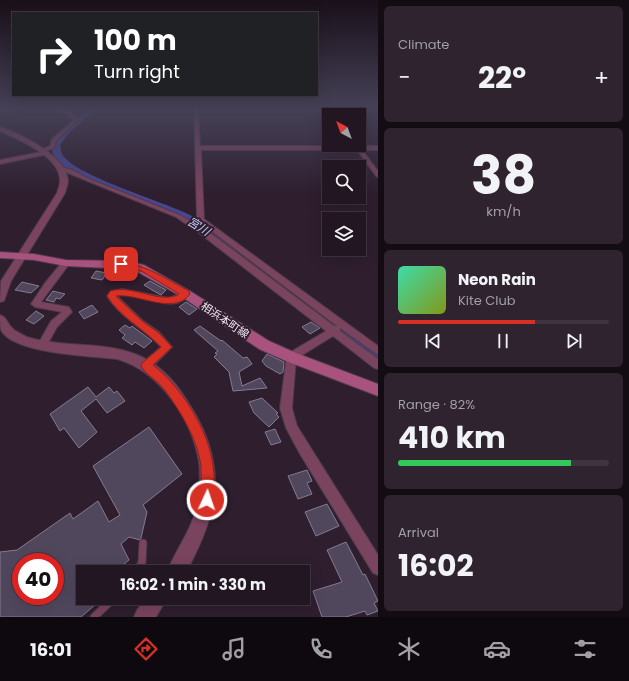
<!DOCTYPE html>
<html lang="en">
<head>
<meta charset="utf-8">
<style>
  :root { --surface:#221622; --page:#2e232f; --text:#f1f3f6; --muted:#a29fa5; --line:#3f3540; --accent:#d93025 }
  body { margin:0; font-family:Poppins,"Noto Sans JP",sans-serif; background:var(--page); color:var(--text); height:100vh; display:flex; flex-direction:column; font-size:15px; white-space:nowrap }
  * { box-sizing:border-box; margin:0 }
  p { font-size:13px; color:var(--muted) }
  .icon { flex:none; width:22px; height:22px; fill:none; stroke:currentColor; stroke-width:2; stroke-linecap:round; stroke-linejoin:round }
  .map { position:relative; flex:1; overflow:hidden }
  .details { display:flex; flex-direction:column; gap:6px; padding:6px; background:#130c13; width:251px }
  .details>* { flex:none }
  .banner { position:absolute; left:12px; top:12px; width:306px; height:84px; border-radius:0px; box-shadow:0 4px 16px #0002,0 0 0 1px var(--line); background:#202124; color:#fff; overflow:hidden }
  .needle { width:26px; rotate:319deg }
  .tools { position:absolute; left:322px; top:108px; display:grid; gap:8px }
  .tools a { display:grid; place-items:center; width:44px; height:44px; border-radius:0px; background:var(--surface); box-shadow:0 4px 16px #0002,0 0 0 1px var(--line); font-size:20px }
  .speed { position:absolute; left:12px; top:553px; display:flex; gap:8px; font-size:20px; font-weight:700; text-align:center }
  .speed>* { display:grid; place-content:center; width:52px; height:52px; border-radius:50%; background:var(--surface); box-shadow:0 4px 16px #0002,0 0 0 1px var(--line); line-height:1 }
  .speed .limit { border:6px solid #d22; background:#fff; color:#111 }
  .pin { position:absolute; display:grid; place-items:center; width:34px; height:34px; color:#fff; margin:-17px; border-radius:8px; box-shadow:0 2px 6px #0006 }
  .me { position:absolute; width:44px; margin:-22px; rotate:3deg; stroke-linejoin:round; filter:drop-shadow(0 0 3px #0008) }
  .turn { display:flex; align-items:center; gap:14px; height:84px; padding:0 16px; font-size:18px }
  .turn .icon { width:52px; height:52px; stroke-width:2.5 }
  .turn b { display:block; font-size:28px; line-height:34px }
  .big { font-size:30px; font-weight:700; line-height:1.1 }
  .details .widget { flex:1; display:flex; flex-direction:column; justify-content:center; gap:6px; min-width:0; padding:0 14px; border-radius:6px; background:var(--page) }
  .details .dial { align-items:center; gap:0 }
  .dial b { font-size:52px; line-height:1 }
  .song { display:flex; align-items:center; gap:12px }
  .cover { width:48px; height:48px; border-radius:6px; background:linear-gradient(135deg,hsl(160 70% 55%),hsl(70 70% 35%)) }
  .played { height:4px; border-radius:2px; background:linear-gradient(90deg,var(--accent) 65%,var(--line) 65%) }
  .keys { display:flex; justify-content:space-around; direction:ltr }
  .heat { display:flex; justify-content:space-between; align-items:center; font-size:22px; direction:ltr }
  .charge { height:6px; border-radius:3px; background:linear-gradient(90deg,#34c759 82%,var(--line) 0) }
  .trip { position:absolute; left:76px; top:565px; width:234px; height:40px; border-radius:0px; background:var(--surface); box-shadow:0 4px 16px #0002,0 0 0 1px var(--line); font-weight:700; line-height:40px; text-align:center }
  .tabs { display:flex; height:64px; justify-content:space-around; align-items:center; background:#0e090e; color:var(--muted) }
  .tabs .icon { width:28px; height:28px }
  .tabs .on { color:var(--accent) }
  .tabs b { font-size:18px; color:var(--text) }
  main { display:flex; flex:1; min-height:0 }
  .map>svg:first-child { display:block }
</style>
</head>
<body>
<main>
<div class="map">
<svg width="378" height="617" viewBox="0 0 378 617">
  <rect width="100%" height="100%" fill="#2e1e2e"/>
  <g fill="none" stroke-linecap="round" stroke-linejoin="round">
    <!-- river -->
    <path fill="#464694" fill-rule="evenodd" d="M89 108H97L70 132 60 145C61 148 61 152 62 154 75 177 171 203 198 219L378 349V365L372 363 190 223C163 207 63 180 53 154 52 152 52 148 52 145L64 129Z"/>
  </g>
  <!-- building -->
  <path fill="#50475d" stroke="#847b92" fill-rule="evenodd" d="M96 271 107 273 102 280 91 278Z
    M150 281 166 290 161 295 152 290 144 285Z
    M22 282 39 286 31 293 15 290Z
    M53 291 65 294 60 299 56 298 54 302 46 300Z
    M186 302 197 309 189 315 179 307Z
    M92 305 98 312 84 319 79 312Z
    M36 311 44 316 34 324 26 320Z
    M311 322 320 328 310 334 302 327Z
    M125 325 130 328 132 326 152 341 144 348 135 342 132 345 122 338 125 335 119 330Z
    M200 326 221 341 222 340 243 358 247 357 252 364 239 372 242 386 260 378 267 388 233 391 229 372 214 357 217 354 215 353 218 351 194 330Z
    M267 354 284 362 283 372 280 374 266 366 262 361Z
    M88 387 96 397 109 387 114 393 117 391 125 401 107 413 96 399 81 411 97 432 79 448 64 428 60 431 50 414Z
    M262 398 278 413 276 414 279 417 269 427 254 413 249 402Z
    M149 427 182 474 143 505 147 512 141 538 140 540 129 537 121 544 129 560 114 572H83V598H93L96 604 81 617H0V552L17 550 70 513 73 519 98 501 109 522 120 515 93 466ZM21 562H55V596H21Z
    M275 429 281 442 271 445 265 432Z
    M307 470 312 481 307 483 312 494 298 499 288 476Z
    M327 504 339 526 316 536 305 512Z
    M346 542 363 575 365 574 378 601 374 603 378 611 367 615 365 611 346 617H322L313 591 342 582 327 550Z"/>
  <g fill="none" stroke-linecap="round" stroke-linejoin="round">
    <defs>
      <path id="service" d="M137 572 142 562 143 543
        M94 617 114 598"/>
      <path id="minor" d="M57 108H62L78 117V120L56 141 54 148 46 151 49 153 48 154 0 164V160L41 152V150L50 146 52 139 74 120Z
        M194 108H198L200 146H354L353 145 378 146V150H362L378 171V177L376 176 357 150H201L204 219 378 346V355L340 328V331L378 359V369L374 368 333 336 296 359 292 408 297 426 378 555V575L373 573 300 454 286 428 280 408 287 354 326 331 203 236 176 217 58 169 61 167 73 170 87 178 180 215 209 232 334 326H337L197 220Z
        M327 108H331L336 115H332Z
        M66 260 70 263 41 302 69 307 72 312 57 327 45 349 42 350 39 349 37 346 51 321 62 312 35 307 31 304 45 283 63 261Z
        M122 289 169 298 186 291 190 294C173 318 139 289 117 296L142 320 159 332 172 347 150 369 146 370 142 369 141 366 142 363 161 347C144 329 120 317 107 296L113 291Z"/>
      <path id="tertiary" d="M0 127C21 134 67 156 68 181 68 185 66 189 65 193L11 281 4 301 0 302 1 281 57 193C58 189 60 185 60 181 60 156 19 140 0 131Z
        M0 315C7 317 7 323 12 328 15 331 23 335 27 337 62 348 101 341 135 354 157 362 174 380 186 399 228 461 221 509 186 572H167C176 549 192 530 197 505 199 491 201 476 199 462 192 420 160 371 117 359 92 356 13 354 1 330 0 326 0 319 0 315Z
        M146 598H167L156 617H134L137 610Z"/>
      <path id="secondary" d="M0 252 34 254 66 260 128 261 144 265 190 291 269 341 296 353 378 384V396L286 361 259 349 182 297 136 271 128 269 66 266 34 260 0 258Z"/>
    </defs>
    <!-- service casing -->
    <use href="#service" stroke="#493a49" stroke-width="9"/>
    <!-- minor casing -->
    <use href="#minor" stroke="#493a49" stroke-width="2"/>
    <!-- tertiary casing -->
    <use href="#tertiary" stroke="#493a49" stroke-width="2"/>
    <!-- secondary casing -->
    <use href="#secondary" stroke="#493a49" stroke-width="2"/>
    <!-- service -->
    <use href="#service" stroke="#7a435e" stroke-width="7"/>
    <!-- minor -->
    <use href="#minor" fill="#7a435e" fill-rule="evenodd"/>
    <!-- tertiary -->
    <use href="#tertiary" fill="#7a435e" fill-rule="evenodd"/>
    <!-- secondary -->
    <use href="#secondary" fill="#a9527e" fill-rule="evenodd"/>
  </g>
  <!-- sky -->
  <linearGradient id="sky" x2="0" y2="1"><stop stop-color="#191019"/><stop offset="0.56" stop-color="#464157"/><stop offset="1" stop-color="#464157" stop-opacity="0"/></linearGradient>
  <rect width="378" height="194" fill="url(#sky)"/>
  <!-- route -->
  <path fill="#d93025" stroke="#8d1f18" d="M121 262C147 265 166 279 189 291L190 294C174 316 138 293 116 296L142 321 159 333 172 347 153 365C181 386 209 431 213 466 215 477 214 489 214 500L212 505 207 507 202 505 200 500C200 489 202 477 201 466 197 438 181 412 164 389 158 381 145 374 141 366L142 363 161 347C144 329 120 317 107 296L110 291C133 284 161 305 179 294L143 272 134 269 118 266 117 264Z"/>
  <g text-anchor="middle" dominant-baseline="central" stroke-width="4" stroke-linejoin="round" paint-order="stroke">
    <!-- street labels -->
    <g font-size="11" fill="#f1e6f0" stroke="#2e1e2e">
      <text transform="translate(225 320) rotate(34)">相浜本町線</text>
    </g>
    <!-- water labels -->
    <g font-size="12" font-style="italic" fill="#c5cbf7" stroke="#2e1e2e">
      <text transform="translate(199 226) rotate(32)">宮川</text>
    </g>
  </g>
</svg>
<div class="tools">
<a><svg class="needle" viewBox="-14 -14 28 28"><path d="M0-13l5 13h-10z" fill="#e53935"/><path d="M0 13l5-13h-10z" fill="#a29fa5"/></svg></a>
<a><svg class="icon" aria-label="search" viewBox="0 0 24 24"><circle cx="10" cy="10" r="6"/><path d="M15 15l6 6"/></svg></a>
<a><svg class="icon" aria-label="layers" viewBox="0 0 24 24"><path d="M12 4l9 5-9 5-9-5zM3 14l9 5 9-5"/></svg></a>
</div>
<div class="speed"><div class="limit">40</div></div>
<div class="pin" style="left:121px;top:264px;background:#d93025"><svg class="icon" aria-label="arrive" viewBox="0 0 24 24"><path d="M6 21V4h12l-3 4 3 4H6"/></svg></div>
<svg class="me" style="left:207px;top:500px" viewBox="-20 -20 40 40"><circle r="17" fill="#d93025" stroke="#fff" stroke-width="3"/><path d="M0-11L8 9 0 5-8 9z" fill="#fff"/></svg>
<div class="trip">16:02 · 1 min · 330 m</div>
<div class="banner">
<div class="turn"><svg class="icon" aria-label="right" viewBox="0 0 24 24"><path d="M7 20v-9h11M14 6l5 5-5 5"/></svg><div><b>100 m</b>Turn right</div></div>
</div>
</div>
<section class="details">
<div class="widget"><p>Climate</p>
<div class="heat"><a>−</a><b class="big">22°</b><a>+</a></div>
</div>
<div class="widget dial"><b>38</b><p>km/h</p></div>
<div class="widget">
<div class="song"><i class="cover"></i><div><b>Neon Rain</b><p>Kite Club</p></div></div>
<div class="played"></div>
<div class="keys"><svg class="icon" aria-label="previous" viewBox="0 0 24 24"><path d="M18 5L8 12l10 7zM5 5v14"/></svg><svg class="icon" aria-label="pause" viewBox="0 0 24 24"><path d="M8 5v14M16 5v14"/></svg><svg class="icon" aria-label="next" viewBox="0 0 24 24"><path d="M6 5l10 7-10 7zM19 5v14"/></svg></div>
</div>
<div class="widget"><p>Range · 82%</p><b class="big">410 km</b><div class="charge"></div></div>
<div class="widget"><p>Arrival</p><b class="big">16:02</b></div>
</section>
</main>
<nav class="tabs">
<b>16:01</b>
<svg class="icon on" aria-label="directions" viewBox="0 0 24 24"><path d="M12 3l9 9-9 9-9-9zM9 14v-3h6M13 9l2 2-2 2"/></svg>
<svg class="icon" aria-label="music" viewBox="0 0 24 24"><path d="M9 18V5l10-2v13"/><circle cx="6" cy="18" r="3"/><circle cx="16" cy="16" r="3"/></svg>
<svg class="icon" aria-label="phone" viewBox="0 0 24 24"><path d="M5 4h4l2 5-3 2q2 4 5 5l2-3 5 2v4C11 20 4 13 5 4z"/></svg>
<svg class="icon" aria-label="climate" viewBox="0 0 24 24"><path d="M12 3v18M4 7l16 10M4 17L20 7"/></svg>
<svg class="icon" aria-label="car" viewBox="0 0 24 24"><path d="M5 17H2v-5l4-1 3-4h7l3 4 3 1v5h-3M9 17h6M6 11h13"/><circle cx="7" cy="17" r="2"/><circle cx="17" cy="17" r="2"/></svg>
<svg class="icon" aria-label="filters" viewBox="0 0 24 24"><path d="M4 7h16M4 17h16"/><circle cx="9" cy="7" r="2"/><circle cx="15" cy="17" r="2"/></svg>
</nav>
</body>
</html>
